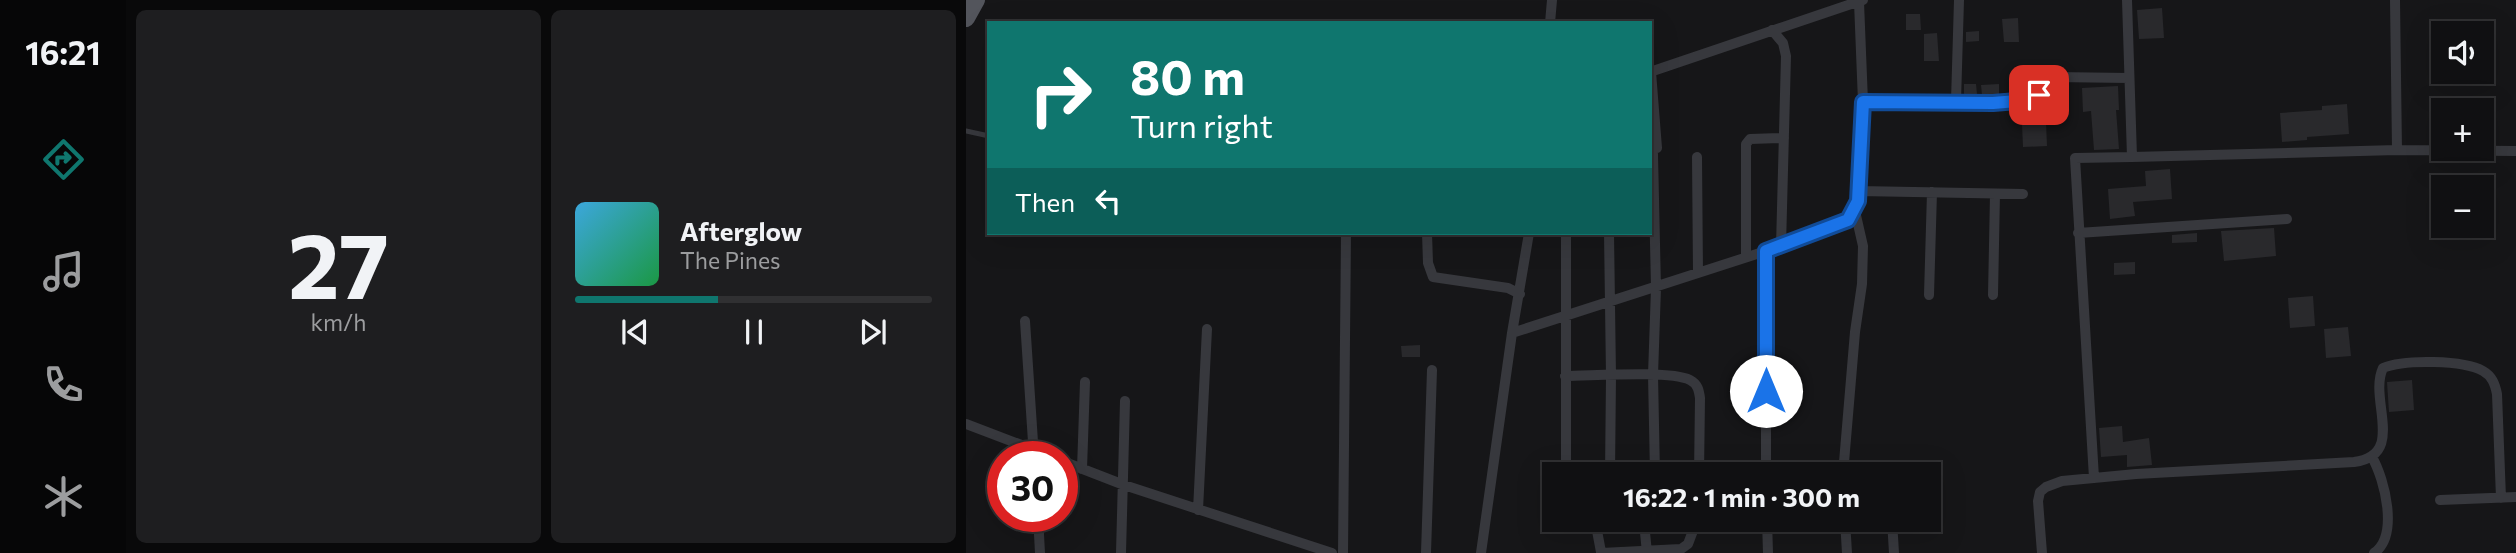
<!DOCTYPE html>
<html lang="en">
<head>
<meta charset="utf-8">
<style>
  :root { --surface:#101012; --page:#1e1e20; --text:#f1f3f6; --muted:#9c9d9f; --line:#303032; --accent:#0f766e }
  body { margin:0; font-family:Commissioner,sans-serif; background:var(--page); color:var(--text); height:100vh; display:flex; flex-direction:column; font-size:26px; white-space:nowrap }
  * { box-sizing:border-box; margin:0 }
  p { font-size:23px; color:var(--muted) }
  .icon { flex:none; width:38px; height:38px; fill:none; stroke:currentColor; stroke-width:2; stroke-linecap:round; stroke-linejoin:round }
  .map { position:relative; flex:1; overflow:hidden }
  .sheet { display:flex; flex-direction:column; gap:10px; padding:10px; background:#09090a; width:840px }
  .sheet>* { flex:none }
  .top-card { position:absolute; left:21px; top:21px; width:665px; height:214px; border-radius:0px; box-shadow:0 7px 28px #0002,0 0 0 2px var(--line); background:#0f766e; color:#fff; overflow:hidden }
  .buttons { position:absolute; left:1465px; top:21px; display:grid; gap:14px }
  .buttons a { display:grid; place-items:center; width:63px; height:63px; border-radius:0px; background:var(--surface); box-shadow:0 7px 28px #0002,0 0 0 2px var(--line); font-size:35px }
  .speed { position:absolute; left:21px; top:441px; display:flex; gap:14px; font-size:35px; font-weight:700; text-align:center }
  .speed>* { display:grid; place-content:center; width:91px; height:91px; border-radius:50%; background:var(--surface); box-shadow:0 7px 28px #0002,0 0 0 2px var(--line); line-height:1 }
  .speed .limit { border:10px solid #d22; background:#fff; color:#111 }
  .pin { position:absolute; display:grid; place-items:center; width:60px; height:60px; color:#fff; margin:-30px; border-radius:14px; box-shadow:0 4px 10px #0006 }
  .me { position:absolute; width:77px; margin:-38px; rotate:0deg; stroke-linejoin:round; filter:drop-shadow(0 0 5px #0008) }
  .turn { display:flex; align-items:center; gap:24px; height:147px; padding:0 28px; font-size:32px }
  .turn .icon { width:91px; height:91px; stroke-width:2.5 }
  .turn b { display:block; font-size:49px; line-height:60px }
  .then { display:flex; align-items:center; height:66px; padding:0 28px; background:#0003; gap:14px; font-size:26px }
  .sheet .card { flex:1; display:flex; flex-direction:column; justify-content:center; gap:10px; min-width:0; padding:0 24px; border-radius:10px; background:var(--page) }
  .sheet .dial { align-items:center; gap:0 }
  .dial b { font-size:91px; line-height:1 }
  .song { display:flex; align-items:center; gap:21px }
  .cover { width:84px; height:84px; border-radius:10px; background:linear-gradient(135deg,hsl(200 70% 55%),hsl(140 70% 35%)) }
  .played { height:7px; border-radius:4px; background:linear-gradient(90deg,var(--accent) 40%,var(--line) 40%) }
  .keys { display:flex; justify-content:space-around; direction:ltr }
  .sheet .tiles { flex:1; display:grid; gap:10px; grid-template-columns:repeat(2,1fr) }
  .trip { position:absolute; left:576px; top:462px; width:399px; height:70px; border-radius:0px; background:var(--surface); box-shadow:0 7px 28px #0002,0 0 0 2px var(--line); font-weight:700; line-height:70px; text-align:center }
  main { display:flex; flex:1; min-height:0 }
  .tab-bar { display:flex; flex-direction:column; width:126px; justify-content:space-around; align-items:center; background:#060607; color:var(--muted) }
  .tab-bar .icon { width:49px; height:49px }
  .tab-bar .on { color:var(--accent) }
  .tab-bar b { font-size:32px; color:var(--text) }
  .map>svg:first-child { display:block }
</style>
</head>
<body>
<main>
<nav class="tab-bar">
<b>16:21</b>
<svg class="icon on" aria-label="directions" viewBox="0 0 24 24"><path d="M12 3l9 9-9 9-9-9zM9 14v-3h6M13 9l2 2-2 2"/></svg>
<svg class="icon" aria-label="music" viewBox="0 0 24 24"><path d="M9 18V5l10-2v13"/><circle cx="6" cy="18" r="3"/><circle cx="16" cy="16" r="3"/></svg>
<svg class="icon" aria-label="phone" viewBox="0 0 24 24"><path d="M5 4h4l2 5-3 2q2 4 5 5l2-3 5 2v4C11 20 4 13 5 4z"/></svg>
<svg class="icon" aria-label="climate" viewBox="0 0 24 24"><path d="M12 3v18M4 7l16 10M4 17L20 7"/></svg>
</nav>
<section class="sheet">
<div class="tiles">
<div class="card dial"><b>27</b><p>km/h</p></div>
<div class="card">
<div class="song"><i class="cover"></i><div><b>Afterglow</b><p>The Pines</p></div></div>
<div class="played"></div>
<div class="keys"><svg class="icon" aria-label="previous" viewBox="0 0 24 24"><path d="M18 5L8 12l10 7zM5 5v14"/></svg><svg class="icon" aria-label="pause" viewBox="0 0 24 24"><path d="M8 5v14M16 5v14"/></svg><svg class="icon" aria-label="next" viewBox="0 0 24 24"><path d="M6 5l10 7-10 7zM19 5v14"/></svg></div>
</div>
</div>
</section>
<div class="map">
<svg width="1550" height="553" viewBox="0 0 1550 553">
  <rect width="100%" height="100%" fill="#161618"/>
  <!-- building -->
  <path fill="#29292c" d="M1196 8 1198 38 1173 39 1171 10Z
    M940 14H954L955 30H940Z
    M1052 18 1053 42H1038L1036 19Z
    M1013 31V41L1000 42V32Z
    M971 33 973 61H958V34Z
    M998 84H1010L1011 94H998Z
    M1033 84V95H1016L1015 85Z
    M1152 86 1153 110H1150L1153 149 1128 150 1125 111 1117 112 1116 88Z
    M1381 104 1383 134 1341 137V140L1316 142 1314 113 1356 110V106Z
    M1080 122 1081 146 1057 147 1056 124Z
    M1204 169 1206 199 1167 202 1169 216 1144 219 1142 189 1180 186 1179 171Z
    M1308 228 1310 256 1258 261 1255 231Z
    M1231 233V242L1206 243V235Z
    M1169 262V274L1148 275V263Z
    M1347 296 1349 326 1324 328 1322 298Z
    M1382 327 1385 356 1360 358 1358 329Z
    M454 345V357H436L435 346Z
    M1446 380 1448 410 1423 412 1421 382Z
    M1156 426 1157 442 1183 438 1186 465 1161 467V455L1135 457 1133 428Z"/>
  <g fill="none" stroke-linecap="round" stroke-linejoin="round">
    <!-- lane -->
    <path stroke="#37383d" stroke-width="5" d="M0 131 23 136"/>
    <!-- street -->
    <path stroke="#37383d" stroke-width="10" d="M1429 0 1431 150
      M584 23 586 0
      M806 30 817 43 820 56 815 246
      M684 72 897 0
      M685 72 691 148
      M990 101 993 0
      M897 102 1027 103 1063 100 1073 95 1079 96 1084 82 1088 77 1163 78
      M684 146 687 154 690 288 687 375 689 474
      M731 157 732 273
      M1166 157 1431 150 1550 151
      M893 191 1057 194
      M461 233 462 263 467 277 542 288 554 294
      M600 233V461L603 474
      M643 233 645 376 644 474
      M1112 233 1321 219
      M800 251V474
      M780 257V144L784 139 818 138
      M963 295 966 192
      M1027 295 1029 194
      M59 321 68 457
      M546 333 800 251 882 220 889 211 893 191 897 102 893 2
      M599 376C626 376 703 370 724 380 732 384 733 391 734 398L733 474
      M0 424 87 457
      M1406 457C1419 480 1433 536 1408 553
      M96 461 158 485 366 553
      M116 469 119 382
      M877 474 889 332 896 284 897 246 889 211
      M1128 478 1109 158 1166 157 1161 0
      M1474 500 1550 497
      M232 510 241 329
      M72 516 74 553
      M629 520 635 552
      M801 520 802 553
      M879 520 881 553
      M926 520 928 553
      M678 522 681 553
      M155 553 159 401
      M377 553 380 233
      M460 553 466 370
      M515 553 546 333 563 233
      M635 553 715 549 722 544 731 520
      M1076 553 1072 501 1074 492 1080 487 1096 481 1170 474 1388 462C1441 455 1402 399 1417 368 1438 359 1498 360 1517 371 1526 376 1529 384 1531 394L1535 498"/>
    <!-- primary -->
    <path stroke="#53555c" stroke-width="18" d="M0 18 10 0"/>
  </g>
  <g fill="none" stroke-linecap="round" stroke-linejoin="round">
    <defs>
      <path id="route" d="M800 391V251L882 220 892 201 897 102 1027 103 1063 100 1073 95"/>
    </defs>
    <!-- route casing -->
    <use href="#route" stroke="#114b97" stroke-width="18"/>
    <!-- route -->
    <use href="#route" stroke="#1a73e8" stroke-width="12"/>
  </g>
</svg>
<div class="buttons">
<a><svg class="icon" aria-label="sound" viewBox="0 0 24 24"><path d="M4 9h4l5-4v14l-5-4H4zM17 9q2 3 0 6"/></svg></a>
<a>+</a>
<a>−</a>
</div>
<div class="speed"><div class="limit">30</div></div>
<div class="pin" style="left:1073px;top:95px;background:#d93025"><svg class="icon" aria-label="arrive" viewBox="0 0 24 24"><path d="M6 21V4h12l-3 4 3 4H6"/></svg></div>
<svg class="me" style="left:800px;top:391px" viewBox="-20 -20 40 40"><circle r="19" fill="#fff"/><path d="M0-13L10 11 0 6-10 11z" fill="#1a73e8"/></svg>
<div class="trip">16:22 · 1 min · 300 m</div>
<div class="top-card">
<div class="turn"><svg class="icon" aria-label="right" viewBox="0 0 24 24"><path d="M7 20v-9h11M14 6l5 5-5 5"/></svg><div><b>80 m</b>Turn right</div></div>
<div class="then">Then<svg class="icon" aria-label="left" viewBox="0 0 24 24"><path d="M17 20v-9H6M10 6l-5 5 5 5"/></svg></div>
</div>
</div>
</main>
</body>
</html>
